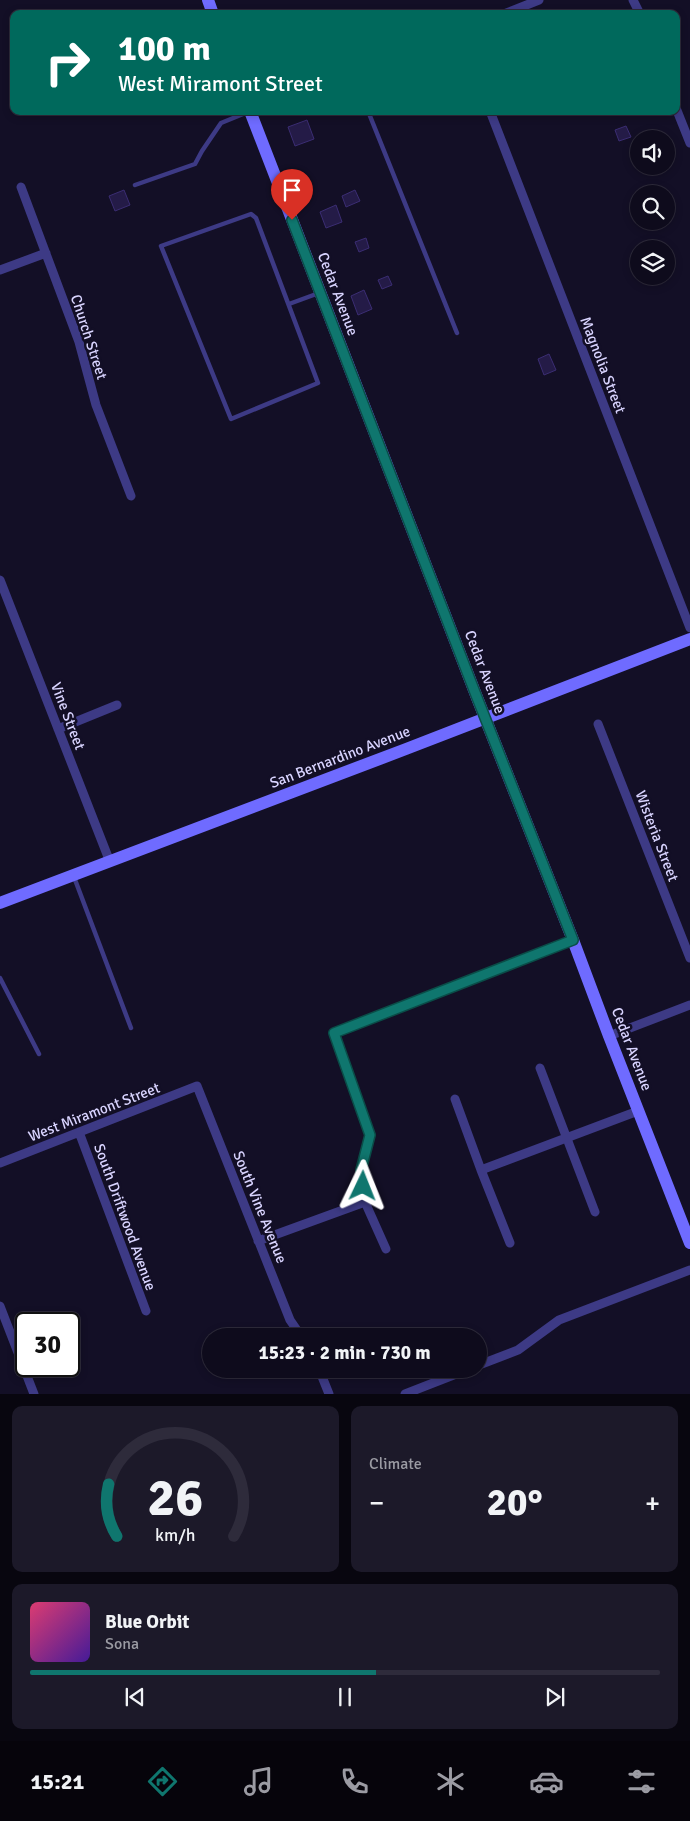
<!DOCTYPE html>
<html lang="en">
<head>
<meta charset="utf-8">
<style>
  :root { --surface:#0e0b1c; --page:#1c1929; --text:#f1f3f6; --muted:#9b9ba3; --line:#2e2b3b; --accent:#0f766e }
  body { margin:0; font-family:Signika,sans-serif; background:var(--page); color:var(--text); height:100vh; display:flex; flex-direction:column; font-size:19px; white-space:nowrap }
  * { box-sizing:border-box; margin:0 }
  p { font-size:16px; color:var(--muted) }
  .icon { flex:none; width:28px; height:28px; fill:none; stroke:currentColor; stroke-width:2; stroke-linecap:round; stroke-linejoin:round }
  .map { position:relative; height:1394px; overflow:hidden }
  .panel { display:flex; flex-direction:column; gap:12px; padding:12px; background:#08060f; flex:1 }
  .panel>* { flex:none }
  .hud { position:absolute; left:10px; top:10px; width:670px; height:105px; border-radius:10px; box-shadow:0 2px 8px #0003,0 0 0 1px var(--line); background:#00695c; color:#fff; overflow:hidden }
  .controls { position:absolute; left:630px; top:130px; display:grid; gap:10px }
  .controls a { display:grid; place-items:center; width:45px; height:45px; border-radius:50%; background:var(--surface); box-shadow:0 2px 8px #0003,0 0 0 1px var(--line); font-size:25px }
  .speed { position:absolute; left:15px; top:1312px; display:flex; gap:10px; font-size:25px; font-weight:700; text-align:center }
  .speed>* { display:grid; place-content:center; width:65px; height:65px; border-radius:50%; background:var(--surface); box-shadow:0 2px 8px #0003,0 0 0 1px var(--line); line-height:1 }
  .speed .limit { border:2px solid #111; border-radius:8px; background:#fff; color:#111 }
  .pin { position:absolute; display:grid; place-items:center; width:42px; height:42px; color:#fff; margin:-51px -21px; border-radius:50% 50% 50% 0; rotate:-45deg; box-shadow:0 0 5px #0007 }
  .pin .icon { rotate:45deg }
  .me { position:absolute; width:55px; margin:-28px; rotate:2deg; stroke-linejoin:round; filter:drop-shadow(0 0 4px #0008) }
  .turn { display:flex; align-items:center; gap:18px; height:105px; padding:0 25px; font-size:22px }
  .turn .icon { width:65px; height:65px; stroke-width:2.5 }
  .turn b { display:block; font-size:35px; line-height:42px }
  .big { font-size:38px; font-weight:700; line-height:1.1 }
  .panel .tile { flex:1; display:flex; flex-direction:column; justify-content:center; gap:8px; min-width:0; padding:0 18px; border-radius:10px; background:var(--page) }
  .panel .dial { align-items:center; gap:0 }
  .dial svg { height:130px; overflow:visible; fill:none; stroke:var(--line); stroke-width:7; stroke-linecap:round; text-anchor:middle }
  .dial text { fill:var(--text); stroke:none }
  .song { display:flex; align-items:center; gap:15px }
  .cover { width:60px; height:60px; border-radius:8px; background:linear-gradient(135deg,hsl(340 70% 55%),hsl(260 70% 35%)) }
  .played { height:5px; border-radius:2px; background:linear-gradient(90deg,var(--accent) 55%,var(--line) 55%) }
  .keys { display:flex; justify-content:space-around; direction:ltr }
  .heat { display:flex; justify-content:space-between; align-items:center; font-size:28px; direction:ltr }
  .panel .tiles { flex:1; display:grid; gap:12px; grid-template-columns:1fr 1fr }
  .tile:last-child { grid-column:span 2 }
  .trip { position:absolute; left:202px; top:1328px; width:285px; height:50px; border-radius:25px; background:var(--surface); box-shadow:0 2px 8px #0003,0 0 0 1px var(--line); font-weight:700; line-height:50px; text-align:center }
  .dock { display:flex; height:80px; justify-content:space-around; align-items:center; background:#06040b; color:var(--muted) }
  .dock .icon { width:35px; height:35px }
  .dock .selected { color:var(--accent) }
  .dock b { font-size:22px; color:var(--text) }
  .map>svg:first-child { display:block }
</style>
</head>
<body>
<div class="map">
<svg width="690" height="1394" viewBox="0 0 690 1394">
  <rect width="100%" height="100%" fill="#130f26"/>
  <!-- building -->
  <path fill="#241b47" stroke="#3b2d73" d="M307 120 314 139 295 146 288 127Z
    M626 126 631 137 619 141 615 130Z
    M124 190 130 205 115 211 109 196Z
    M355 190 360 201 346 207 342 196Z
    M336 205 342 222 326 228 320 212Z
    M366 238 369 248 359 252 355 242Z
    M388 276 392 285 382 289 378 280Z
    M364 290 372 309 358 315 351 296Z
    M549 354 556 370 544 375 538 359Z"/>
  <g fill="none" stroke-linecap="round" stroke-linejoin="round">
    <!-- lane -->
    <path stroke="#3d3a85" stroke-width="4.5" d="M368 111 457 333
      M135 185 195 164 202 151 221 123 248 112
      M251 214 256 218 318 383 231 419 161 246Z
      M289 304 319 293
      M74 877 131 1028
      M0 978 39 1054"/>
    <!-- street -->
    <path stroke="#3d3a85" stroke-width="9" d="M633 0 640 14
      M504 14 539 0
      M676 108 690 143
      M490 111 690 628
      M21 187 79 342 96 405 131 496
      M0 270 46 253
      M0 580 110 862
      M598 724 690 958
      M58 729 117 705
      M609 1036 690 1005
      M540 1068 595 1212
      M455 1099 481 1170
      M79 1132 146 1311
      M0 1163 197 1086 290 1320 301 1336
      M258 1241 365 1202
      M510 1243 481 1170 638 1111
      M386 1249 365 1202 361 1170 370 1135 334 1033 573 940
      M0 1306 34 1394
      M479 1365 518 1350 559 1320 690 1270
      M319 1369 329 1394
      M405 1394 469 1369"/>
    <!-- secondary -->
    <path stroke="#6f6bff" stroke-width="12" d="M208 0 213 14
      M250 111 476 695 573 940 609 1036 690 1243
      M0 903 406 749 690 639"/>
  </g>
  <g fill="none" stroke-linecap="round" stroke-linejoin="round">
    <defs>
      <path id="route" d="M292 220 476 695 573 940 334 1033 370 1135 361 1170 363 1186"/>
    </defs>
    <!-- route casing -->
    <use href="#route" stroke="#0a4d48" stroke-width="12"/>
    <!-- route -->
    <use href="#route" stroke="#0f766e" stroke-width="9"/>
  </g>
  <g text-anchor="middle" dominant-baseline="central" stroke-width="5" stroke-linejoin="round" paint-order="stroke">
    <!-- street labels -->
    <g font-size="15" fill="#d9d4ff" stroke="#130f26">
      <text transform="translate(338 294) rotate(69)">Cedar Avenue</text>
      <text transform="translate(89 337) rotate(72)">Church Street</text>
      <text transform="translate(603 365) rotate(69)">Magnolia Street</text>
      <text transform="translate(485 672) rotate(69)">Cedar Avenue</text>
      <text transform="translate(68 716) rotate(69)">Vine Street</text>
      <text transform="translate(340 757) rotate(-21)">San Bernardino Avenue</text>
      <text transform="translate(657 836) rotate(69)">Wisteria Street</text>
      <text transform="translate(632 1049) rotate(69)">Cedar Avenue</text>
      <text transform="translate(94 1112) rotate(-21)">West Miramont Street</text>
      <text transform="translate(260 1207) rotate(68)">South Vine Avenue</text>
      <text transform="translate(125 1217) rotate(70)">South Driftwood Avenue</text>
    </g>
  </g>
</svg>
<div class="controls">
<a><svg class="icon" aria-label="sound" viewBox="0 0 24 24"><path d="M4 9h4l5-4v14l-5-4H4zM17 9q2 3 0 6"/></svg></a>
<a><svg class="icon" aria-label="search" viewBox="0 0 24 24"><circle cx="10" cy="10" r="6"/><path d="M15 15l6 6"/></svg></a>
<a><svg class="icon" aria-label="layers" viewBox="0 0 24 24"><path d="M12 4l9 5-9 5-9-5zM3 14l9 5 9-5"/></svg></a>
</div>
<div class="speed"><div class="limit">30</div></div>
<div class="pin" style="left:292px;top:220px;background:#d93025"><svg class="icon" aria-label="arrive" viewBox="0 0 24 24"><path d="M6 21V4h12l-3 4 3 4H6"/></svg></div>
<svg class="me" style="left:363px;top:1186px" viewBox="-20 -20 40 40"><path d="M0-17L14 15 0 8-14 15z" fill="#0f766e" stroke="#fff" stroke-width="4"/></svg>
<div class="trip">15:23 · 2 min · 730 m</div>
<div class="hud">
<div class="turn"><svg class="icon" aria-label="right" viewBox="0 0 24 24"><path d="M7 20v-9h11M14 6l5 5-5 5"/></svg><div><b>100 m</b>West Miramont Street</div></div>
</div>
</div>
<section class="panel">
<div class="tiles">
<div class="tile dial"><svg viewBox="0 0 100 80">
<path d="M14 69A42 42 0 1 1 86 69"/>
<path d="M14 69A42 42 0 0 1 9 37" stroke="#0f766e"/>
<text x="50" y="56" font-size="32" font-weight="700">26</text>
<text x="50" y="72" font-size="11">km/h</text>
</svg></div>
<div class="tile"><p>Climate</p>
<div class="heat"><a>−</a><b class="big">20°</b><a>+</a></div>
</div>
<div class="tile">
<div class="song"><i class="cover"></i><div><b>Blue Orbit</b><p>Sona</p></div></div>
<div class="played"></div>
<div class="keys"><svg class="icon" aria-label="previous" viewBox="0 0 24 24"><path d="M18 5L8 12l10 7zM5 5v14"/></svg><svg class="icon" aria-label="pause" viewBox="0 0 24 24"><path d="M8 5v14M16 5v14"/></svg><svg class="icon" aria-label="next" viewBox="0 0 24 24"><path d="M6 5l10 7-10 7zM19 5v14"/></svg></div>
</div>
</div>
</section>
<nav class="dock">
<b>15:21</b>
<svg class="icon selected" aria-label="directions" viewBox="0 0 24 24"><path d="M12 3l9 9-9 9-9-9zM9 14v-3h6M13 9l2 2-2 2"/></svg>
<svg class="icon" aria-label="music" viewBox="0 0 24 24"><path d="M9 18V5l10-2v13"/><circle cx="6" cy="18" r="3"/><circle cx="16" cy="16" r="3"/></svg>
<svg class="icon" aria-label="phone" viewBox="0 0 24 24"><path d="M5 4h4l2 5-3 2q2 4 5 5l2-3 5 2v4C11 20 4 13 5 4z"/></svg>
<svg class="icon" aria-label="climate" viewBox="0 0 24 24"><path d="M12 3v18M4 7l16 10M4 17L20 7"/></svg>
<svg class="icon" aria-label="car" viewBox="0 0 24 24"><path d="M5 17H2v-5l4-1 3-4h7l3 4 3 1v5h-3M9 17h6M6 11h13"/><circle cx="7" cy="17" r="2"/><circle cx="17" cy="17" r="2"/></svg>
<svg class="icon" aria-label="filters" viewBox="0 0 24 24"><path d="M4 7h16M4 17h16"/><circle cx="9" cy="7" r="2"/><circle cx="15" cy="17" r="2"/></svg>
</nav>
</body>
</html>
